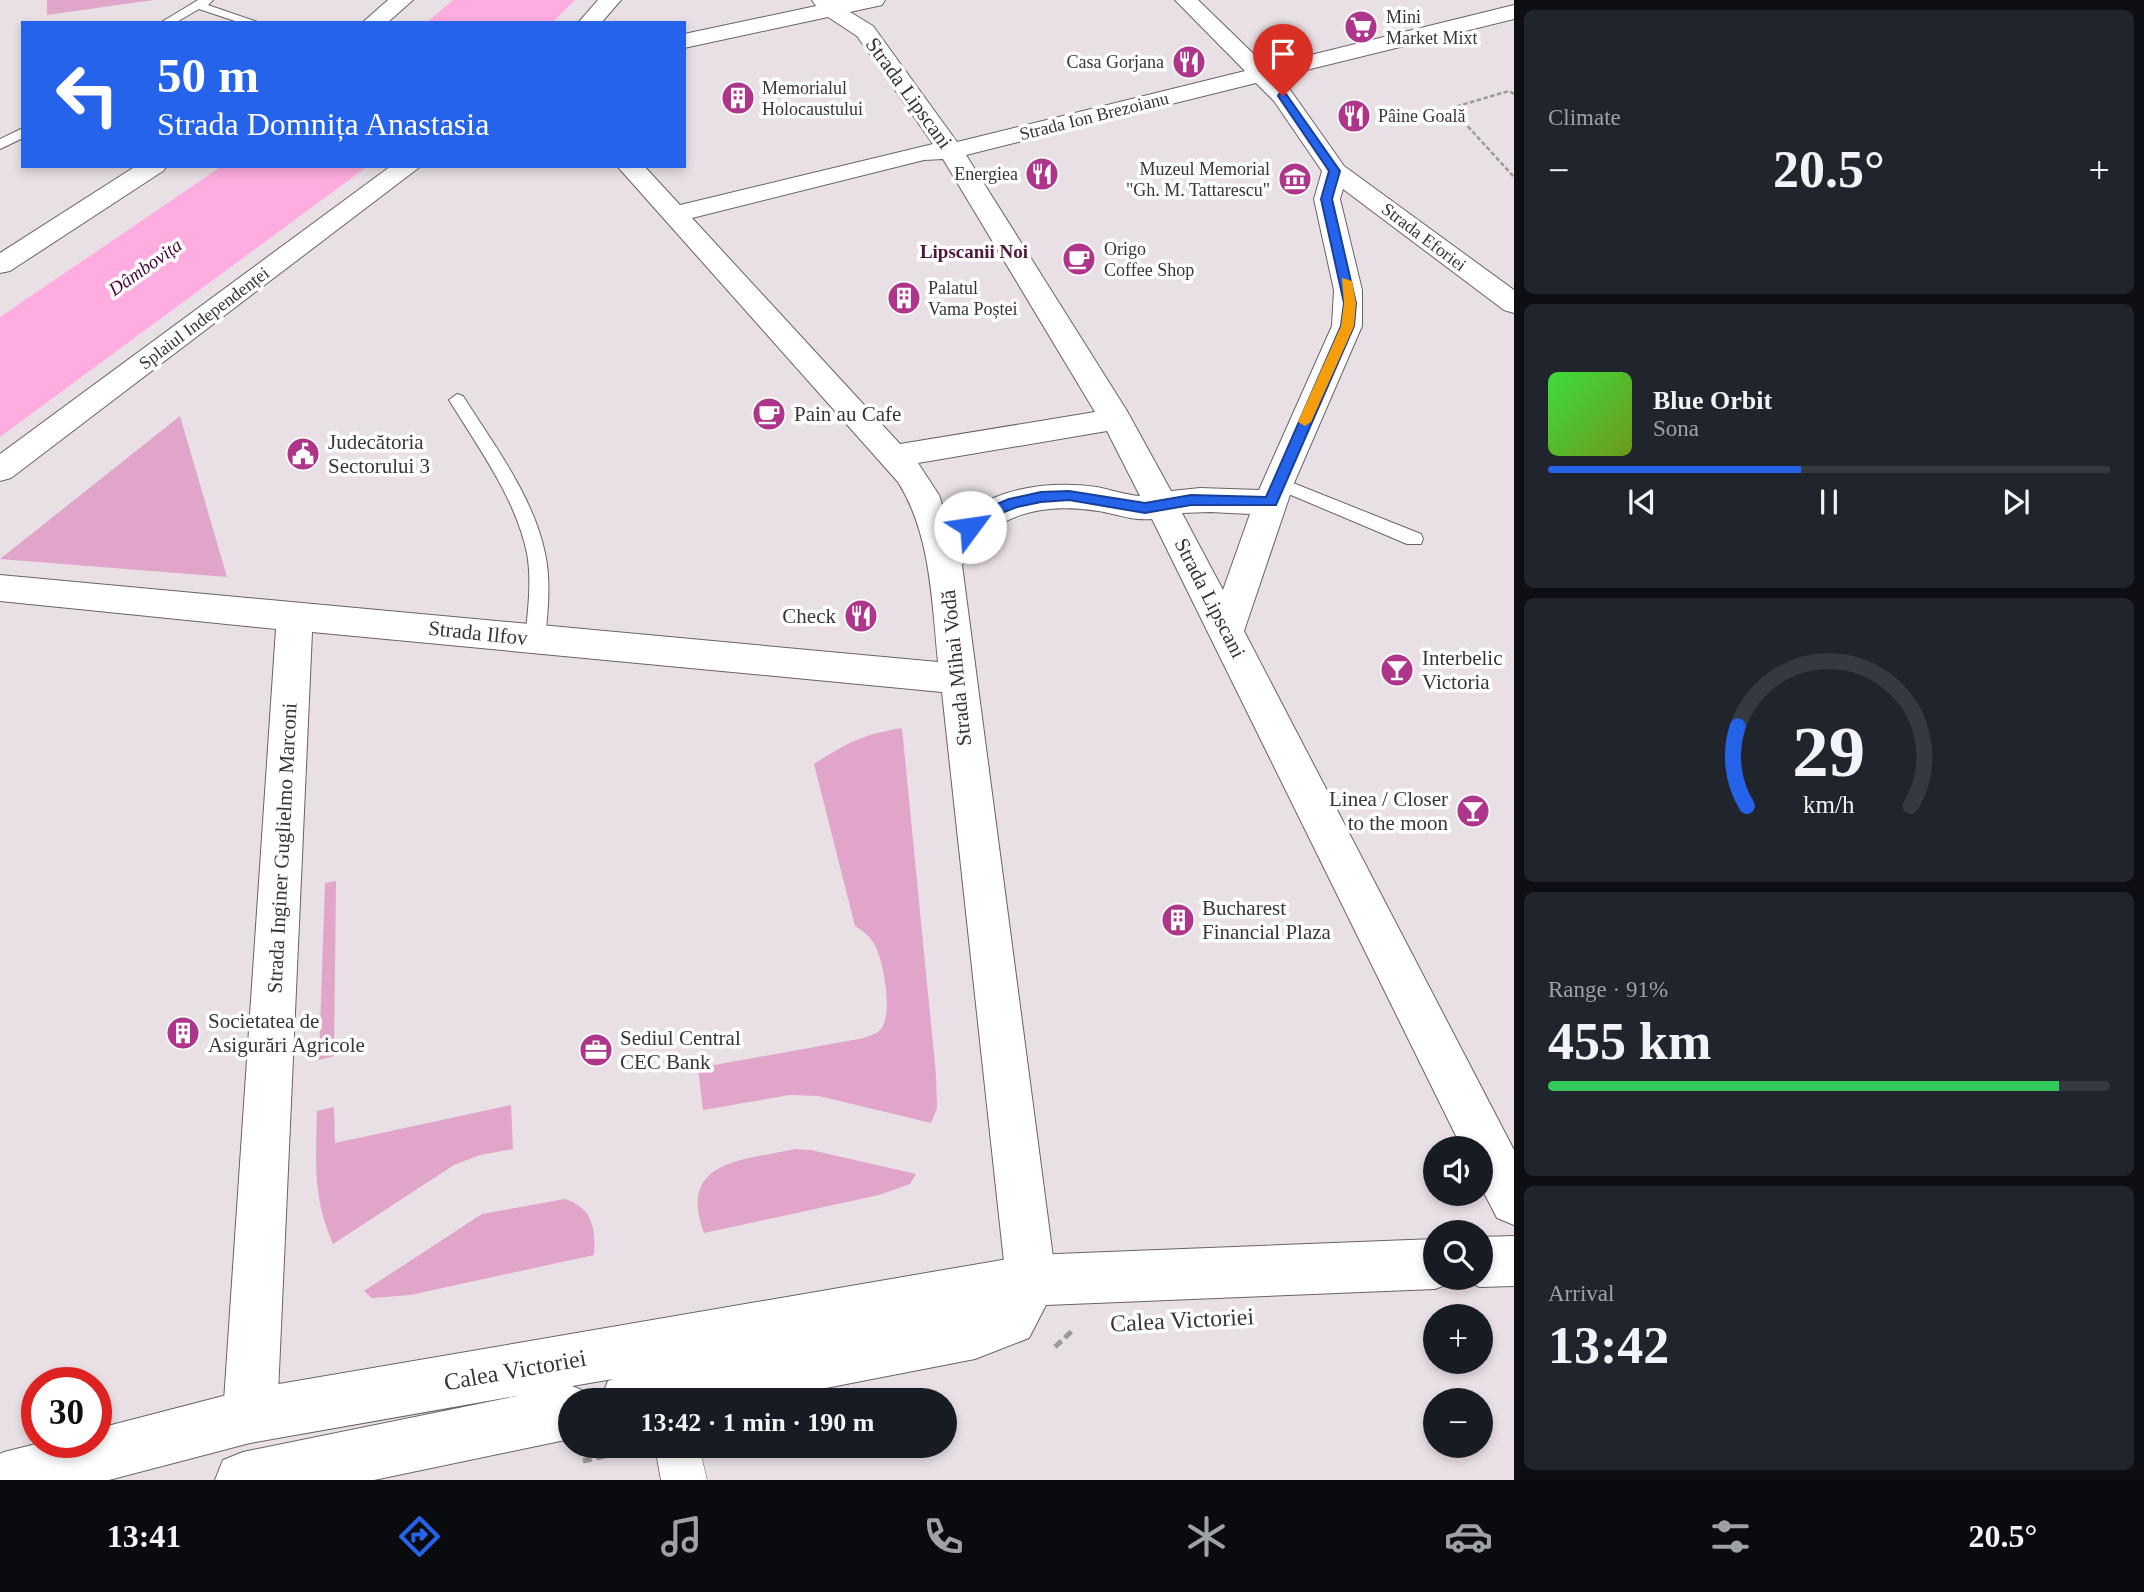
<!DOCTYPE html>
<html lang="en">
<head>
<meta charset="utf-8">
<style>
  :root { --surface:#171b24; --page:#20242c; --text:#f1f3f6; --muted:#9ea1a6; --line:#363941; --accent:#2563eb }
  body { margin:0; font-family:"Times New Roman",serif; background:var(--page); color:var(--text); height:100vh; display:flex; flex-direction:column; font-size:26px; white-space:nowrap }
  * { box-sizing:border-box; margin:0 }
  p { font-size:23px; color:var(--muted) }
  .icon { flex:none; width:38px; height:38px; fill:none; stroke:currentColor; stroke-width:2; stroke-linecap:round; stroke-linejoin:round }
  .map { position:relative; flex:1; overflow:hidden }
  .panel { display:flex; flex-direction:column; gap:10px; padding:10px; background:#0d0f14; width:630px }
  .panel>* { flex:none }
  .hud { position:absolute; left:21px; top:21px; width:665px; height:147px; border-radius:0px; box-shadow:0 4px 10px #0003; background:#2563eb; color:#fff; overflow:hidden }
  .controls { position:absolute; left:1423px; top:1136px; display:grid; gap:14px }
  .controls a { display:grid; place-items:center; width:70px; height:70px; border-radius:50%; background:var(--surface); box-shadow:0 4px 10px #0003; font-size:35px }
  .speed { position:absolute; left:21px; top:1367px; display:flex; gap:14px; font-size:35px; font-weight:700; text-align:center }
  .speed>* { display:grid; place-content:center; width:91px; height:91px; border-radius:50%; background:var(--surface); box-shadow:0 4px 10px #0003; line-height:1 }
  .speed .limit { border:10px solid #d22; background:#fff; color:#111 }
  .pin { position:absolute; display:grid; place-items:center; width:60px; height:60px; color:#fff; margin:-72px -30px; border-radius:50% 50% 50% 0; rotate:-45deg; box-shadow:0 0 7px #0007 }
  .pin .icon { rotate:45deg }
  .me { position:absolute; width:77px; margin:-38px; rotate:59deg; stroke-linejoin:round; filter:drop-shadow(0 0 5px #0008) }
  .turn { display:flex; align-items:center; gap:24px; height:147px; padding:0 21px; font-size:32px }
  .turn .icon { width:91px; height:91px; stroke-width:2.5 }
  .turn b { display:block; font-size:49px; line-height:60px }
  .big { font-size:52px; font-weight:700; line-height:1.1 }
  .panel .widget { flex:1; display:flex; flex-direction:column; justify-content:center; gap:10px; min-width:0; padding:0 24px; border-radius:10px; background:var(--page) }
  .panel .dial { align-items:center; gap:0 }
  .dial svg { height:182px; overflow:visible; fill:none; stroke:var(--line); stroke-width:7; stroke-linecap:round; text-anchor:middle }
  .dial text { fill:var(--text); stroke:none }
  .song { display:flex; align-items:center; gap:21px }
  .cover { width:84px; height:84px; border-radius:10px; background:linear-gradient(135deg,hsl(120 70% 55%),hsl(80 70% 35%)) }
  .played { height:7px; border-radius:4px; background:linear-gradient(90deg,var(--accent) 45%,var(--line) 45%) }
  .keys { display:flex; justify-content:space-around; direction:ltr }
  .heat { display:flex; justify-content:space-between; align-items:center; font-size:38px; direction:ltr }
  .charge { height:10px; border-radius:5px; background:linear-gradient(90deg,#34c759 91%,var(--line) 0) }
  .trip { position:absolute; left:558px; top:1388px; width:399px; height:70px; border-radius:35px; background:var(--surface); box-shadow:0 4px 10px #0003; font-weight:700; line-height:70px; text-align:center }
  .tab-bar { display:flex; height:112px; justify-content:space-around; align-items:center; background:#090b0e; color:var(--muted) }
  .tab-bar .icon { width:49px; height:49px }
  .tab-bar .selected { color:var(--accent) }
  .tab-bar b { font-size:32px; color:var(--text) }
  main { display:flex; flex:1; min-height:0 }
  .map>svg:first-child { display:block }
</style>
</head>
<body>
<main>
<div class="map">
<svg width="1514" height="1480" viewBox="0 0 1514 1480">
  <rect width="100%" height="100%" fill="#e9e0e5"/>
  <!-- green -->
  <path fill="#e0a5c9" d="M47 0H153L47 15Z
    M180 416 227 577 0 559Z
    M902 728 936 1075 937 1108 931 1123 819 1096 790 1095 703 1110 698 1068 864 1038C868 1036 876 1034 879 1031 894 1018 884 966 877 950 873 939 865 932 855 926L814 764C849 742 861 735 902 728Z
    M336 881 334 1056 319 1060 325 883Z
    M511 1105 513 1149 480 1155 454 1165 333 1244C312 1195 316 1163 317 1111L334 1107 335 1143Z
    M795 1149 811 1150 916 1174 910 1184 879 1195 704 1233C677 1160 742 1161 795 1149Z
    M565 1199C593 1208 596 1229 594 1255L410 1295 372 1298 364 1291 482 1214Z"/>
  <!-- water -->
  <path fill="#ffade0" d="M453 0H575L552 23H426Z
    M222 166H368L0 437V317Z"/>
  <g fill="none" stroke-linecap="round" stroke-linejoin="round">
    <defs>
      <path id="service" d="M198 0H213L208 5 260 23H241L199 9 175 23H160Z
        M23 128V138L0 149V139Z
        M457 394 463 396C494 445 533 496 545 553 551 581 548 611 545 639L542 645 535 647 528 645 525 639C528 611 532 581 527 553 515 497 478 447 449 400Z
        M1278 477 1421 534 1423 539 1421 544H1407L1272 487 1269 483 1272 479Z"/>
      <path id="pedestrian" d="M655 1446H699L707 1480H661Z"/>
      <path id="minor" d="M812 0H885L882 5 850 12 873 26 957 142 1245 71 1175 0H1198L1266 66 1514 5V19L1278 77 1291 91 1344 166 1514 290V313L1504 310 1343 189 1340 199 1362 290V326L1294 483 1244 631 1514 1150V1225L1497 1218 1480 1185V1148H1462L1152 519C1133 521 1117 514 1098 511 1043 502 991 513 962 565L1056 1280 1049 1298 1031 1305 1013 1298 1006 1280 942 692 312 632 277 1416 269 1435 250 1443 231 1435 223 1416 276 629 0 601V575L938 662C932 603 931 534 898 482L617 166H644L680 205 933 144 857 36 828 17 684 48V34L816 6ZM1256 83 1274 101 1322 171 1314 199 1334 290 1332 326 1259 490 1200 488 1171 491 1127 411 966 155ZM943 159 1095 412 900 444 692 218 924 160ZM1107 431 1140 496C1125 495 1112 490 1097 487 1046 480 986 488 950 529L939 495 918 463ZM1210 512 1250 514 1223 590 1182 513Z"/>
      <path id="secondary" d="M1514 1236V1286L1480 1287 1462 1280 1461 1278H1480V1237Z
        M1435 1239V1278H1455L1453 1282 1435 1289 1046 1305 1029 1338 975 1359 764 1400H600L608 1381 613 1379 572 1386 589 1393 592 1400H570V1439L374 1480H215L223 1460 243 1452 522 1395 250 1443 109 1480H0V1454L4 1452 44 1442H96V1429L250 1389 1031 1255Z"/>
      <path id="primary" d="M388 0H413L387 23H362Z
        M598 0H621L601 23H578Z
        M136 166H167L163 171 10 271 0 273V253Z
        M391 166H421L11 478 0 481V454Z"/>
    </defs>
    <!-- service casing -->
    <use href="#service" stroke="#6a6267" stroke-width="2"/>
    <!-- pedestrian casing -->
    <use href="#pedestrian" stroke="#6a6267" stroke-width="1"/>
    <!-- minor casing -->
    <use href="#minor" stroke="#6a6267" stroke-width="2"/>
    <!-- secondary casing -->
    <use href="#secondary" stroke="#6a6267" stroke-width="2"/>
    <!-- primary casing -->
    <use href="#primary" stroke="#6a6267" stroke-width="2"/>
    <!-- path-far1 -->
    <path stroke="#9e989b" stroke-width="2.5" stroke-dasharray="4.5 2.5" stroke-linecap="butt" d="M1514 94 1509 91 1451 108 1514 177"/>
    <!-- path -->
    <path stroke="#9e989b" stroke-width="5" stroke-dasharray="9 4.5" stroke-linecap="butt" d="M1055 1347 1074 1329
      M583 1461 632 1450"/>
    <!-- service -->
    <use href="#service" fill="#fff" fill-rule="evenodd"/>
    <!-- pedestrian -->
    <use href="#pedestrian" fill="#fff" fill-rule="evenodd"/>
    <!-- minor -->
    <use href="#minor" fill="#fff" fill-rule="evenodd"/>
    <!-- secondary -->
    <use href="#secondary" fill="#fff" fill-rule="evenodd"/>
    <!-- primary -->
    <use href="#primary" fill="#fff" fill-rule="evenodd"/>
  </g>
  <!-- route -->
  <path fill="#2563eb" stroke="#184099" stroke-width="2" d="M1279 94H1286L1340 171 1332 199 1356 303 1354 326 1276 505H1191L1145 513 1069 500 1041 502 1017 507 994 516 975 530H965V523L985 509 1009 499 1041 492 1069 491 1145 503 1191 495 1266 497 1341 326 1344 303 1321 199 1329 171 1278 96Z"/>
  <!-- slow -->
  <path fill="#f59e0b" d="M1342 278 1352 281 1356 303 1354 326 1311 422 1305 426 1298 422 1341 326 1344 303Z"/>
  <!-- icons -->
  <defs>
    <symbol id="supermarket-disc" viewBox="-11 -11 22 22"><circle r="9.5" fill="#ae358a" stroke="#fff"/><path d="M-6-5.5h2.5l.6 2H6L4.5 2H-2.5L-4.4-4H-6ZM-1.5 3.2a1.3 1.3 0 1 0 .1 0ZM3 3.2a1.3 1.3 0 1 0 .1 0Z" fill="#fff"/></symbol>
    <symbol id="restaurant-disc" viewBox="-11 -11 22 22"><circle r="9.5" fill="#ae358a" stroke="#fff"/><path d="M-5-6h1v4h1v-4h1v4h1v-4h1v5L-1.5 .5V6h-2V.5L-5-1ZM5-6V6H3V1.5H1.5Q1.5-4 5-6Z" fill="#fff"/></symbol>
    <symbol id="building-disc" viewBox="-11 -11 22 22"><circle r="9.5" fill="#ae358a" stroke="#fff"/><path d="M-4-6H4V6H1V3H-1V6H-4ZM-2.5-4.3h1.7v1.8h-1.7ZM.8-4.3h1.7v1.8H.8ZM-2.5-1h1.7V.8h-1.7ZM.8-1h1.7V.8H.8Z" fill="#fff"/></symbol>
    <symbol id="museum-disc" viewBox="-11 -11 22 22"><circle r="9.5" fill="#ae358a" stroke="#fff"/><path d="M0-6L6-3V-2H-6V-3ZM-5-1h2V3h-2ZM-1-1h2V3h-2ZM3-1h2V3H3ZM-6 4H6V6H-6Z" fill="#fff"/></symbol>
    <symbol id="cafe-disc" viewBox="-11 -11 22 22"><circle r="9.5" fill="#ae358a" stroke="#fff"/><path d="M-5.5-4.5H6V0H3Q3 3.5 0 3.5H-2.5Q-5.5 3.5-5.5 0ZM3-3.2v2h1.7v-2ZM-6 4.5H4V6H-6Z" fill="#fff"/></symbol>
    <symbol id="civic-disc" viewBox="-11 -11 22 22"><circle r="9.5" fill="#ae358a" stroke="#fff"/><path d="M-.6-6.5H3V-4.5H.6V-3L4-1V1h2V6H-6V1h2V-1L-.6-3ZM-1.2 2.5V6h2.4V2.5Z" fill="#fff"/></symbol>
    <symbol id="bar-disc" viewBox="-11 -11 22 22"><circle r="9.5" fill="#ae358a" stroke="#fff"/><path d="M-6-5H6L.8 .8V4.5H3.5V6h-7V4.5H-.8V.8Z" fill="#fff"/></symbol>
    <symbol id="office-disc" viewBox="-11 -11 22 22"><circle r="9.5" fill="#ae358a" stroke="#fff"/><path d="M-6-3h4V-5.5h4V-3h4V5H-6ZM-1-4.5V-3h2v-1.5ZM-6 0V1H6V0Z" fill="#fff"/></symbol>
  </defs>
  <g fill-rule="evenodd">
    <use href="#supermarket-disc" x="1342" y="8" width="38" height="38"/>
    <use href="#restaurant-disc" x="1170" y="43" width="38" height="38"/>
    <use href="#building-disc" x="719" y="79" width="38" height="38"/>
    <use href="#restaurant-disc" x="1335" y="97" width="38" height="38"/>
    <use href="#restaurant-disc" x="1023" y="155" width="38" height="38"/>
    <use href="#museum-disc" x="1276" y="160" width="38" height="38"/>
    <use href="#cafe-disc" x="1060" y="240" width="38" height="38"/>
    <use href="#building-disc" x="885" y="279" width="38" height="38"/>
    <use href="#cafe-disc" x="750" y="395" width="38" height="38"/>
    <use href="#civic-disc" x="284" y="435" width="38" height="38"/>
    <use href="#restaurant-disc" x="842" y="597" width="38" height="38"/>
    <use href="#bar-disc" x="1378" y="651" width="38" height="38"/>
    <use href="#bar-disc" x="1454" y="792" width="38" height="38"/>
    <use href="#building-disc" x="1159" y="901" width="38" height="38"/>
    <use href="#building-disc" x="164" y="1014" width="38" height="38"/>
    <use href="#office-disc" x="577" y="1031" width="38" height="38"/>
  </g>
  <g text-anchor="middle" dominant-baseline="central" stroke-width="7" stroke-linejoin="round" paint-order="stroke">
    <!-- far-poi labels -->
    <g font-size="18" fill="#393537" stroke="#fff" text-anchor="start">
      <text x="1386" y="17">Mini<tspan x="1386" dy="21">Market Mixt</tspan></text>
      <text x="1164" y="62" text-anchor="end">Casa Gorjana</text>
      <text x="762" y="88">Memorialul<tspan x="762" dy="21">Holocaustului</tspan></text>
      <text x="1378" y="116">Pâine Goală</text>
      <text x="1270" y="169" text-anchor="end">Muzeul Memorial<tspan x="1270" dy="21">"Gh. M. Tattarescu"</tspan></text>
      <text x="1018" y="174" text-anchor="end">Energiea</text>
      <text x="1104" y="249">Origo<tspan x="1104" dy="21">Coffee Shop</tspan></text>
      <text x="928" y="288">Palatul<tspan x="928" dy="21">Vama Poștei</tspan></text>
    </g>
    <!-- far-street labels -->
    <g font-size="18" fill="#393537" stroke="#fff">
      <text transform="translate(1094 116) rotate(-14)">Strada Ion Brezoianu</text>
      <text transform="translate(1424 237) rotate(37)">Strada Eforiei</text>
      <text transform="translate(204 318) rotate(-37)">Splaiul Independenței</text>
    </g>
    <!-- far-neighbourhood labels -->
    <g font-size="19" font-weight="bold" fill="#50163e" stroke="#fff">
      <text x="974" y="251">Lipscanii Noi</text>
    </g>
    <!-- far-water labels -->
    <g font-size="19" font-style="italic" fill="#4c0439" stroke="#fff">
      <text transform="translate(145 267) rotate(-35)">Dâmbovița</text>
    </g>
    <!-- street labels -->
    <g font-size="21" fill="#393537" stroke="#fff">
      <text transform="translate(909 93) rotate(54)">Strada Lipscani</text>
      <text transform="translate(1210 598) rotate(63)">Strada Lipscani</text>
      <text transform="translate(478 633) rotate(6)">Strada Ilfov</text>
      <text transform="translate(956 668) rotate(-96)">Strada Mihai Vodă</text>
      <text transform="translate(282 848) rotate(-87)">Strada Inginer Guglielmo Marconi</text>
    </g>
    <!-- poi labels -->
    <g font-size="21" fill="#393537" stroke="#fff" text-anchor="start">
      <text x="794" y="414">Pain au Cafe</text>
      <text x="328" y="442">Judecătoria<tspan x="328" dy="24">Sectorului 3</tspan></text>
      <text x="836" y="616" text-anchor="end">Check</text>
      <text x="1422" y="658">Interbelic<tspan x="1422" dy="24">Victoria</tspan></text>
      <text x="1448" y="799" text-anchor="end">Linea / Closer<tspan x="1448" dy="24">to the moon</tspan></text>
      <text x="1202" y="908">Bucharest<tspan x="1202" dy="24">Financial Plaza</tspan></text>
      <text x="208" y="1021">Societatea de<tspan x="208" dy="24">Asigurări Agricole</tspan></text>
      <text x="620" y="1038">Sediul Central<tspan x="620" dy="24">CEC Bank</tspan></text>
    </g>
    <!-- near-street labels -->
    <g font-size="24" fill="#393537" stroke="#fff">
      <text transform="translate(1182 1320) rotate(-3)">Calea Victoriei</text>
      <text transform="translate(515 1370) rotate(-10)">Calea Victoriei</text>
    </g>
  </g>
</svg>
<div class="controls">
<a><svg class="icon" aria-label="sound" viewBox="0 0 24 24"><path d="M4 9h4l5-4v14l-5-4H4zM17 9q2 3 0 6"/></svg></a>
<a><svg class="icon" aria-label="search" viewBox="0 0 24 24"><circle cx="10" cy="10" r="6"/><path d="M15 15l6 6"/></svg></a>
<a>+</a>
<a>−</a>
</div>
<div class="speed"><div class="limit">30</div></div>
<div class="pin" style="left:1283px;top:96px;background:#d93025"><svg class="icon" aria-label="arrive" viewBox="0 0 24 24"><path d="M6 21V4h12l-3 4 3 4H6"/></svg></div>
<svg class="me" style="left:970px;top:527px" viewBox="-20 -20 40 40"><circle r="19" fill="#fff"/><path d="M0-13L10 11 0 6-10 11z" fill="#2563eb"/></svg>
<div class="trip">13:42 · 1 min · 190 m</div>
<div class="hud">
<div class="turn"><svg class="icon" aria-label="left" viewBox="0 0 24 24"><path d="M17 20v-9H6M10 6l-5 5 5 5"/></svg><div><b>50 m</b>Strada Domnița Anastasia</div></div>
</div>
</div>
<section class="panel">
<div class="widget"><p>Climate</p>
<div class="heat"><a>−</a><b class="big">20.5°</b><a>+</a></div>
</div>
<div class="widget">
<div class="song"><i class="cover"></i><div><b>Blue Orbit</b><p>Sona</p></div></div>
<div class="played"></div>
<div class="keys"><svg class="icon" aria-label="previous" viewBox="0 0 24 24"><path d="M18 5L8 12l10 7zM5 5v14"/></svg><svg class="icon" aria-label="pause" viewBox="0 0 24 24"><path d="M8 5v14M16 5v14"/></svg><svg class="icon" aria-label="next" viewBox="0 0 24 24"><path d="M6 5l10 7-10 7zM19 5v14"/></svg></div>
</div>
<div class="widget dial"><svg viewBox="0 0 100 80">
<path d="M14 69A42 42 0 1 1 86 69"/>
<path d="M14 69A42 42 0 0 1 10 34" stroke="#2563eb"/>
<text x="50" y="56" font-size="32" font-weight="700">29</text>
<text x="50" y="72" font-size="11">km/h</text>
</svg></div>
<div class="widget"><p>Range · 91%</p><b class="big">455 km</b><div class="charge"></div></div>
<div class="widget"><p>Arrival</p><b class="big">13:42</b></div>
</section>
</main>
<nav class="tab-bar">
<b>13:41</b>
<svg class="icon selected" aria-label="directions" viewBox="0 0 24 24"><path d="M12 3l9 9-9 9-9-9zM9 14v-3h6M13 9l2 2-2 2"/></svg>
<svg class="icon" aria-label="music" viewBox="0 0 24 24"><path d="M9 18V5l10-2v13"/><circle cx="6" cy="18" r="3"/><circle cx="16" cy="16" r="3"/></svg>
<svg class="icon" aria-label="phone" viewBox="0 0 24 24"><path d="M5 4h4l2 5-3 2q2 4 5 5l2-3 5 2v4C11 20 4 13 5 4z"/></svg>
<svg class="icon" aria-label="climate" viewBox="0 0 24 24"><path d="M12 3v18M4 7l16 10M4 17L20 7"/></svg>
<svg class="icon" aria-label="car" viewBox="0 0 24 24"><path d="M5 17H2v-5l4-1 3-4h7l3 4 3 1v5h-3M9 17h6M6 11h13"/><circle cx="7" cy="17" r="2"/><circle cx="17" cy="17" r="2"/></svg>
<svg class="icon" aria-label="filters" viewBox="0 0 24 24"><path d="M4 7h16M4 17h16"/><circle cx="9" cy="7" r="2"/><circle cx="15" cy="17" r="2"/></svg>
<b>20.5°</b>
</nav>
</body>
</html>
